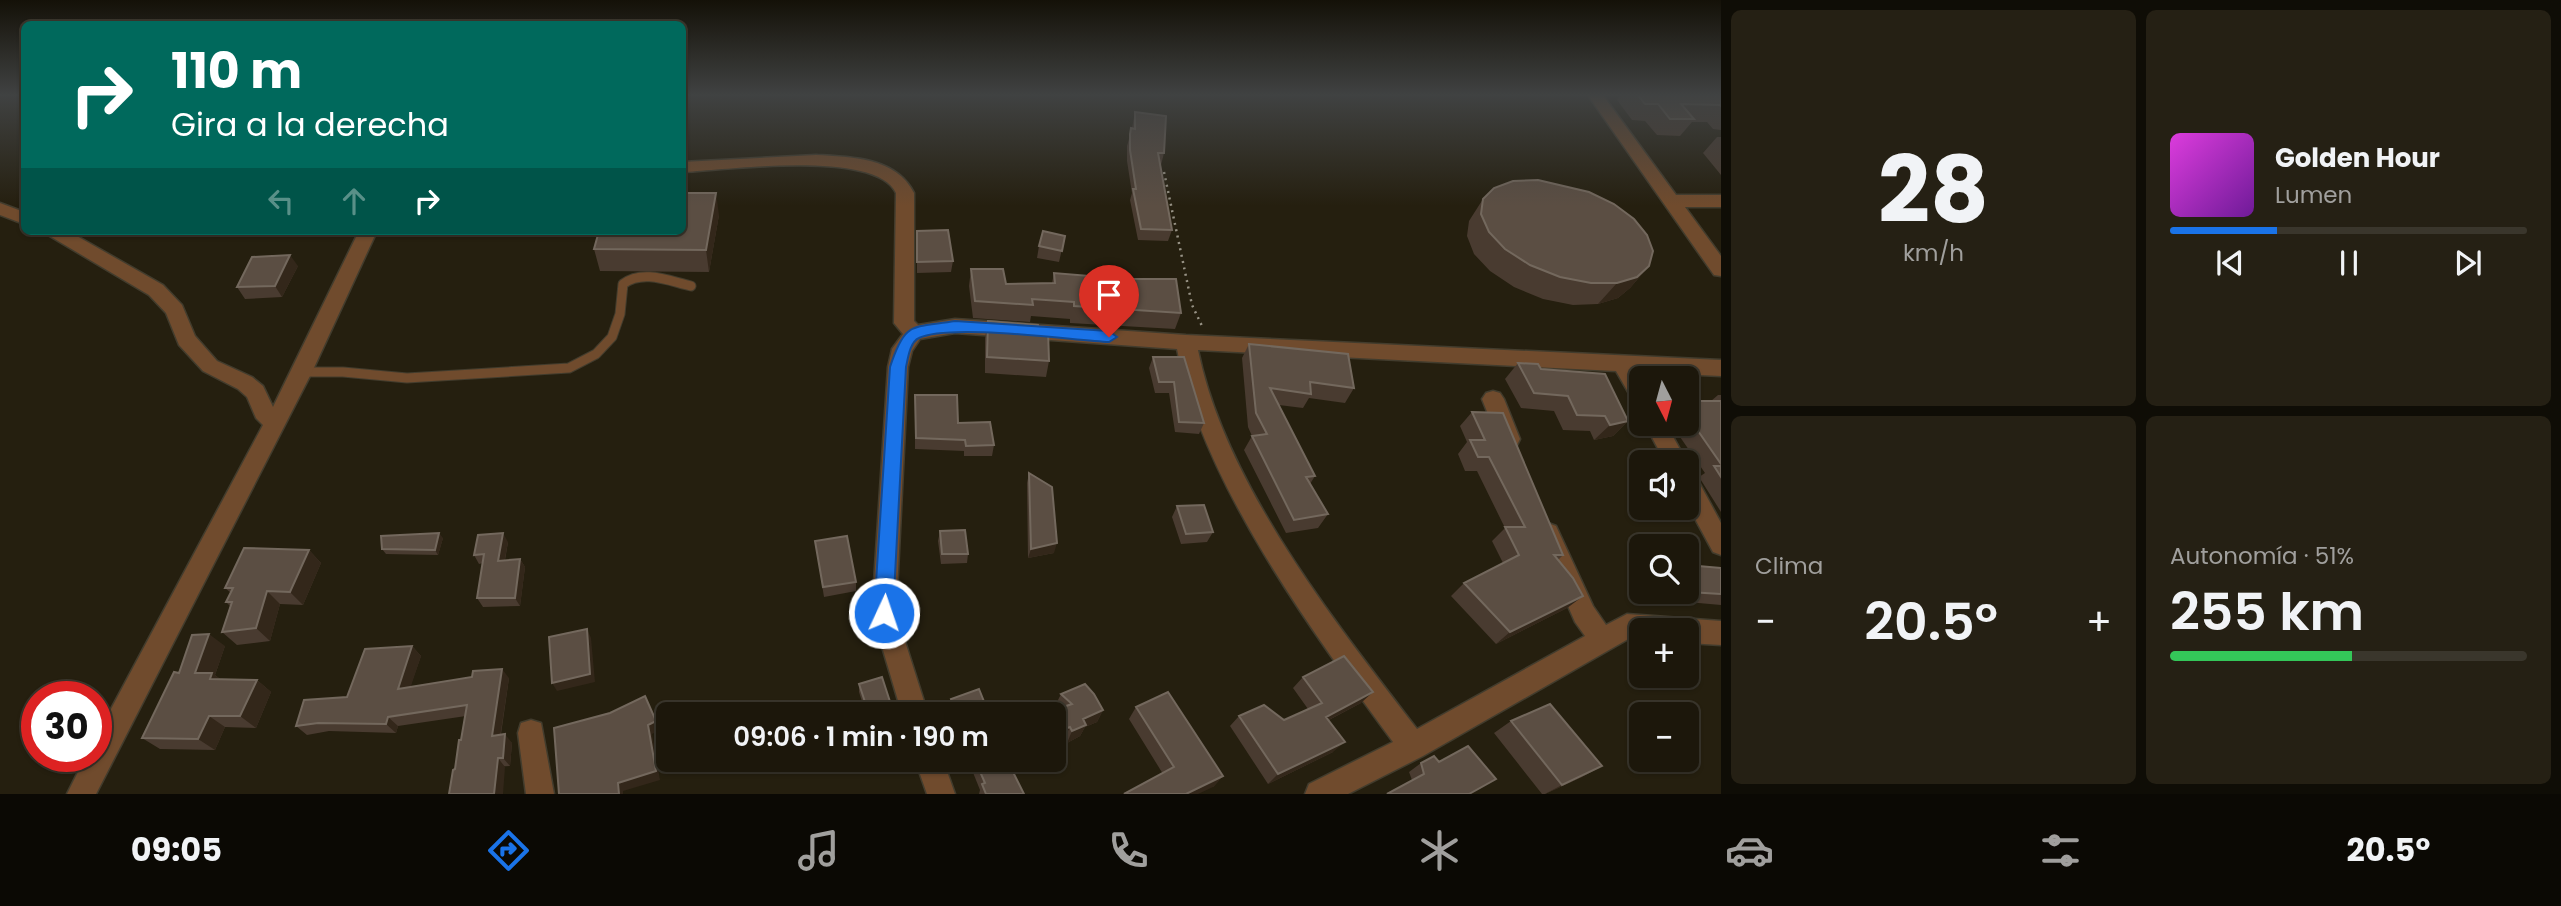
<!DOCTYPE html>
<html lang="es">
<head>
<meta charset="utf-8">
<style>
  :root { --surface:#1c170b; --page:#252014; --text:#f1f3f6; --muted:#a09f9d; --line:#3a362c; --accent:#1a73e8 }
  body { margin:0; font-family:Poppins,sans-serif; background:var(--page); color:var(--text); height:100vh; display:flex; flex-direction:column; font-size:26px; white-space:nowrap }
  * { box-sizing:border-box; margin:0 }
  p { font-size:23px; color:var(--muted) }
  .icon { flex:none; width:38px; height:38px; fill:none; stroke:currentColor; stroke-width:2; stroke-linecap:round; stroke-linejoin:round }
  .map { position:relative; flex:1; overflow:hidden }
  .sheet { display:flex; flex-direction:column; gap:10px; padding:10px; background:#0f0d06; width:840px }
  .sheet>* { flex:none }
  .hud { position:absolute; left:21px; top:21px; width:665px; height:214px; border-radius:10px; box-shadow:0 2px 5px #0004,0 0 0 2px var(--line); background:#00695c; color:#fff; overflow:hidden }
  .needle { width:46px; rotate:174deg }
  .fabs { position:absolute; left:1629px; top:366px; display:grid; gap:14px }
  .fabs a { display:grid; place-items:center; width:70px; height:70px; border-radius:10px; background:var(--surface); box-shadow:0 2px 5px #0004,0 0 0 2px var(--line); font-size:35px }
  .speed { position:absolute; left:21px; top:681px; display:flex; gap:14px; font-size:35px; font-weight:700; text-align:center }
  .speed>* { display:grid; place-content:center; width:91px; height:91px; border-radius:50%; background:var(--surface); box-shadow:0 2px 5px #0004,0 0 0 2px var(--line); line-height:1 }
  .speed .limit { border:10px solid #d22; background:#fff; color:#111 }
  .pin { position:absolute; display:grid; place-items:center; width:60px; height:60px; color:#fff; margin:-72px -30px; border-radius:50% 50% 50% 0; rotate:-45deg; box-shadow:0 0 7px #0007 }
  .pin .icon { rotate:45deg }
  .me { position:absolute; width:77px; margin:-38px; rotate:3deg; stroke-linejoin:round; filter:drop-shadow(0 0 5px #0008) }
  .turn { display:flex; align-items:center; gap:24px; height:147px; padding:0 35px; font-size:32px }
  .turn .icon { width:91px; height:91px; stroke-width:2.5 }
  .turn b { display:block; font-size:49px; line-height:60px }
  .lanes { display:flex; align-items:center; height:66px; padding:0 35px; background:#0003; justify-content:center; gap:35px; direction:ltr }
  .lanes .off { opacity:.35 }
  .big { font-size:52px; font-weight:600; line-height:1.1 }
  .sheet .card { flex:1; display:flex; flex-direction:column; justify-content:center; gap:10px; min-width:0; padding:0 24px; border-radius:10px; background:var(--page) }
  .sheet .dial { align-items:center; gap:0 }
  .dial b { font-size:91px; line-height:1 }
  .song { display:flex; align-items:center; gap:21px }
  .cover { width:84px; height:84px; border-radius:10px; background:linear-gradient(135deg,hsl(300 70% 55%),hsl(280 70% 35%)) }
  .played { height:7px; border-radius:4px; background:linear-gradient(90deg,var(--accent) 30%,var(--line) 30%) }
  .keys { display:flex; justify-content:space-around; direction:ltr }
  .heat { display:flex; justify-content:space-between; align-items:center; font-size:38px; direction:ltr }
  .charge { height:10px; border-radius:5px; background:linear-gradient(90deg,#34c759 51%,var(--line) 0) }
  .sheet .tiles { flex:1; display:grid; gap:10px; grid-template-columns:repeat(2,1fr) }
  .trip { position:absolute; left:656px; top:702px; width:410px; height:70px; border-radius:10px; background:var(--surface); box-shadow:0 2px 5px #0004,0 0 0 2px var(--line); font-weight:600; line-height:70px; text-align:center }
  .tab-bar { display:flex; height:112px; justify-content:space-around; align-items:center; background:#0b0904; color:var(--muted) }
  .tab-bar .icon { width:49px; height:49px }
  .tab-bar .current { color:var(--accent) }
  .tab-bar b { font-size:32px; color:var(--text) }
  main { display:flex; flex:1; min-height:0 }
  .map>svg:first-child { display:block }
</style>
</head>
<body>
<main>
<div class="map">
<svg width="1721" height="794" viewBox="0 0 1721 794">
  <rect width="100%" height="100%" fill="#251f0f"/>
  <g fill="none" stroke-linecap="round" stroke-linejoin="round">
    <defs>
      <path id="service" d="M302 372H343L407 378 569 368 596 354 612 337 620 314 623 284C643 269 669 281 691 286"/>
      <path id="minor" d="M1587 94H1602L1676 195H1721V207H1685L1721 256V276L1714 275Z
        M816 155C851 157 896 157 914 193V321L918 325 955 319 1186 335 1721 360V376L1637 372 1642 379V406L1635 404 1616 371 1198 350C1225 484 1335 622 1417 729L1585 636 1575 622 1536 533 1540 526 1548 523 1556 526 1593 606 1606 625 1627 614 1721 621V645L1687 643V630H1642V639L1630 638 1423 756 1348 794H1305L1309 784 1393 742C1313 633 1202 482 1177 349L955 333 920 339 912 351 908 367 896 613 928 714H902L872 613 888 367 892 349 903 334 894 323 896 193C876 149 726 170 682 172V162Z
        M0 203 24 212V224L0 215Z
        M45 231H68L163 285 182 305 195 336 217 361 252 377 263 386 273 407 359 231H377L312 372 96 794H67L86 756H96V737L263 425 256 418 247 397 238 389 203 371 179 345 166 313 149 295 48 235Z
        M1493 391 1500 393 1504 399 1520 439 1517 445 1509 448 1501 445 1498 439 1482 399 1486 393Z
        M1645 424H1666L1687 462H1665Z
        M1687 473 1695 475 1721 523V555L1713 552 1687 504Z
        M531 720 541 723 554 794H526L518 733 521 723Z
        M915 760H943L955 794H927Z"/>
    </defs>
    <!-- service casing -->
    <use href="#service" stroke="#423c2d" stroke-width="11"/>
    <!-- minor casing -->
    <use href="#minor" stroke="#423c2d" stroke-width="3"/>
    <!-- path -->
    <path stroke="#979285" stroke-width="2.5" stroke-dasharray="2 4.5" stroke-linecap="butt" d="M1164 172 1192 305 1202 326"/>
    <!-- service -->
    <use href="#service" stroke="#704b2d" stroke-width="9"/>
    <!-- minor -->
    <use href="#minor" fill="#704b2d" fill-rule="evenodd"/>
  </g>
  <!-- wall -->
  <path fill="#493b30" d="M1621 94H1721V130L1713 129 1707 122H1692L1680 136 1657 135 1645 121 1632 120 1617 100Z
    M1135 112 1164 153 1161 165H1160L1172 230 1168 241 1138 240 1130 200 1132 193 1127 161V146L1132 128Z
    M1717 137H1721V175L1703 153Z
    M1483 199 1649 266 1630 288 1618 298 1598 304 1573 305 1543 299 1514 287 1490 271 1474 254 1467 236 1469 221Z
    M719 215 709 272 600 271 594 249Z
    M269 231H316L314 235 273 237Z
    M917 231 953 261 951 272 917 273Z
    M1065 236 1059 262 1037 258 1039 246Z
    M298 266 282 297 245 299 237 287Z
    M971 269 1006 284 1052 283 1054 273 1181 313 1175 329 1070 323V319L1031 316 1030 322 973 318 969 286Z
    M988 321 1049 361 1046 377 985 373V338Z
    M1249 344 1354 388 1345 403 1309 398 1303 408 1279 405 1315 476 1310 484 1328 514 1318 528 1286 533 1244 450 1252 436 1248 427 1242 358Z
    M1153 357H1184L1204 423 1199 434 1175 432 1169 393H1155L1149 368Z
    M1518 363 1541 369 1628 421 1613 436 1594 440 1590 431 1563 430 1554 411 1521 408 1505 379Z
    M915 395 994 445 992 456H964V451L915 449Z
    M1718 395H1721V512L1699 477 1705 473 1671 424H1687V401H1711Z
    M1472 412 1563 555 1558 560 1583 596 1567 608 1496 644 1451 596 1464 583 1503 563 1492 541 1505 528 1477 471H1465L1458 454 1467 442 1460 426Z
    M1642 464V482L1634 471Z
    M1687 467 1697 492 1687 500Z
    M1029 473 1054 553 1028 558 1027 483Z
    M1177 506 1213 532 1207 542 1181 544 1172 517Z
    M940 531 968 554 967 563 941 564 938 541Z
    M443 538 438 555 386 554 382 549Z
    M815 541 856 582V591L824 597Z
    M508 542 505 560 520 559 525 567 520 606 483 607 477 598 483 563 479 564 474 555Z
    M309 550 321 563 303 605 280 604 270 641 237 645 222 632 230 606 226 602 231 593 225 588Z
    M1687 565 1721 568V605L1676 601 1672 592H1687Z
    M225 646 215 675 220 679 257 680 271 692 256 728 225 727 215 750 160 749 142 738 179 673Z
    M412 646 421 656 410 687 509 678 501 734 512 743 510 766 455 769 466 716 398 726 396 733 329 731 307 735 296 726 347 697Z
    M1303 677 1361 703 1329 720 1333 752 1268 784 1230 726 1239 716 1284 720 1308 709 1293 688Z
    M859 684 894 714H866L859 692Z
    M1061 694 1103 710 1097 722 1085 727 1080 736 1067 743 1064 739 1058 709 1055 706Z
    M951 699 989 714H950L948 711Z
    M1136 707 1223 776 1213 787 1163 774 1129 719Z
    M1511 721 1602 766 1582 777 1545 794H1542L1494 733Z
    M968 760H1007L1024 794H979L980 790Z
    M1439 762 1496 779 1412 780 1409 772 1421 763Z"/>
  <!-- shaded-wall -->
  <path fill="#33271a" d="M716 193 719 215 709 272 706 250Z
    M290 255 298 266 282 297 275 286Z
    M1649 266 1630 288 1618 298 1598 304 1617 283Z
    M1628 421 1613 436 1594 440 1610 425Z
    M439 533 443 538 438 555 435 550Z
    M503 533 508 542 503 569 498 561Z
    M1057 543 1054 553 1028 558 1031 549Z
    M309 550 321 563 303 605 290 592Z
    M520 559 525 567 520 606 515 598Z
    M267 591 280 604 270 641 256 628Z
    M1583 596 1567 608 1496 644 1510 632Z
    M587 629 591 638 595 682 557 691 552 683Z
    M209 634 225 646 215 675 228 685 195 673Z
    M412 646 421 656 407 698 398 689Z
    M502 669 509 678 499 744 492 736Z
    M257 680 271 692 256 728 240 716Z
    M1373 692 1361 703 1315 727 1326 717Z
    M645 696 660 730 652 734 660 780 623 791V794H619L618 783 648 725Z
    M1103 710 1097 722 1085 727 1080 736 1067 743 1072 731 1083 719Z
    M209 716 225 727 215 750 198 739Z
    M388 717 398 726 396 733 386 724Z
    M1070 727 1064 739 1054 742V733Z
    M505 734 512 743 510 766 503 758Z
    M1345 742 1333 752 1268 784 1278 774Z
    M498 758 505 767 503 794H494Z
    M1602 766 1582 777 1545 794 1562 785Z
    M1223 776 1213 787 1198 794H1186Z"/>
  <!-- building -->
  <path fill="#5b4e43" stroke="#73685d" stroke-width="2" d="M1637 94H1721V106L1720 105 1681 104 1694 119H1670L1658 104H1645Z
    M1135 112 1166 116 1164 153H1158L1172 230 1141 229 1133 189H1136L1130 150V134L1131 128 1135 129Z
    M1538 180 1589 192 1614 204 1634 219 1647 235 1653 251 1649 266 1637 277 1617 283H1591L1560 277 1530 265 1505 249 1489 232 1481 214 1483 199 1494 188 1513 181Z
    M682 193H716L706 250 594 249 599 231H682Z
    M948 230 953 261 917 262V231Z
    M1043 231 1065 236 1062 251 1039 246Z
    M290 255 275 286 237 287 252 257Z
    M971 269H1003L1006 284 1055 283 1054 273 1126 279H1176L1181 313 1074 306V302L1032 299 1033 305 975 301Z
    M988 321 1038 325 1039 329 1048 330 1049 361 987 357Z
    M1249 344 1348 354 1354 388 1310 382 1311 394 1270 388 1315 476 1306 477 1328 514 1294 520 1252 436 1267 434 1256 413Z
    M1153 357H1184L1204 423 1179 422 1174 382H1159Z
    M1518 363 1538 364 1541 369 1605 374 1628 421 1610 425 1605 416 1577 415 1568 396 1534 393Z
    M915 395H957L958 423 990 422 994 445 966 446 965 440 916 438Z
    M1687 401H1721V464L1687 415Z
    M1472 412 1503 413 1563 555H1554L1573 578 1583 596 1510 632 1464 583 1519 555 1505 527H1525L1489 457H1478L1470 440H1485Z
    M1670 458 1673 462H1646L1645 461Z
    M1714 466H1721V477Z
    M1687 467H1697V492L1687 493Z
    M1029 473 1052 487 1057 543 1031 549Z
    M1204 505 1213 532 1186 534 1177 506Z
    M965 530 968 554H942L940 531Z
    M439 533 435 550 382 549 381 536Z
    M503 533 498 561 520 559 515 598H477L484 554 474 555 478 535Z
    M847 536 856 582 823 587 815 541Z
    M244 548 309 550 290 592 267 591 256 628 222 632 232 602H226L233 588H225Z
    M1687 565 1721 568V594L1689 592 1687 587Z
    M587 629 590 674 552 683 549 637Z
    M209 634 195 673H212L210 679 257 680 240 716H209L198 739 142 738 174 672 179 673 192 635Z
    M412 646 398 689 472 677 473 671 502 669 492 736 505 734 503 758H498L494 794H449L453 770 455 769 459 740H461L467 705 388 717 386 724 318 723 296 726 304 700 347 697 365 649Z
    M1344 656 1373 692 1326 717 1345 742 1278 774 1239 716 1264 705 1284 720 1322 703 1303 677Z
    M882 677 894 714H869L859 684Z
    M1085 684 1094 694 1103 710 1083 719 1086 725 1072 731 1070 727 1054 733V714H1042L1072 704 1061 694Z
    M979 689 989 714H957L951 699Z
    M1168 692 1223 776 1186 794H1124L1174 767 1136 707Z
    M645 696 656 721 648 725 656 771 618 783 619 794H559L554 728 610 713Z
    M1550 704 1602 766 1562 785 1511 721Z
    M1468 746 1496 779 1469 794H1387L1424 774 1421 763 1434 756 1439 762Z
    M975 760H1007L1024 794H986L982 784 985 783Z"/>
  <!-- sky -->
  <linearGradient id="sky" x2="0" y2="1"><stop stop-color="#141108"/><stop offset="0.46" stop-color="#404242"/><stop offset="1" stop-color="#404242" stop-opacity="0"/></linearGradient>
  <rect width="1721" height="206" fill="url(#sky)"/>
  <!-- route -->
  <path fill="#1a73e8" stroke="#114b97" stroke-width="2" d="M955 321 1109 331 1117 337 1109 342C1070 340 949 323 919 338 910 342 908 358 906 367L893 613 890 620 884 622 877 620 874 613 890 367C905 321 911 328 955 321Z"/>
</svg>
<div class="fabs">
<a><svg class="needle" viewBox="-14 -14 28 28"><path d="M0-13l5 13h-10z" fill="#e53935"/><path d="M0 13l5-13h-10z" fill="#a09f9d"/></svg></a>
<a><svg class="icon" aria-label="sound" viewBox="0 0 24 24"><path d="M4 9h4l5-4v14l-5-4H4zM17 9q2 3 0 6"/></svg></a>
<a><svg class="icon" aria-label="search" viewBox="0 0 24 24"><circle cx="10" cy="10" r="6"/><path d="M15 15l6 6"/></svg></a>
<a>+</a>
<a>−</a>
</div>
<div class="speed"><div class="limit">30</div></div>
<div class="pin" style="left:1109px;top:337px;background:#d93025"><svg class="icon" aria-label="arrive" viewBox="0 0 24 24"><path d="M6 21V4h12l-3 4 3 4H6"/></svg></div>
<svg class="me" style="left:884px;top:613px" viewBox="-20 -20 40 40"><circle r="17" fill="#1a73e8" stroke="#fff" stroke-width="3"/><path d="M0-11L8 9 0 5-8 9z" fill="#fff"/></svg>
<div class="trip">09:06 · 1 min · 190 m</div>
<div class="hud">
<div class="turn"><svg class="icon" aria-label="right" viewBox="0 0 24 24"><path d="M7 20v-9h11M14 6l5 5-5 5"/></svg><div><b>110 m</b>Gira a la derecha</div></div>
<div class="lanes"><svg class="icon off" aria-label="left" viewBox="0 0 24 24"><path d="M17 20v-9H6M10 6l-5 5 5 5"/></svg><svg class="icon off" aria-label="ahead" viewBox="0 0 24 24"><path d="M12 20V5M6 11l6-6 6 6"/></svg><svg class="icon" aria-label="right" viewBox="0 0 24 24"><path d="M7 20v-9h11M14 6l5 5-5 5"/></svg></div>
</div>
</div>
<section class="sheet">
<div class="tiles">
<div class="card dial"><b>28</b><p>km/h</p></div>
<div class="card">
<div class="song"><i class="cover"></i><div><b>Golden Hour</b><p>Lumen</p></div></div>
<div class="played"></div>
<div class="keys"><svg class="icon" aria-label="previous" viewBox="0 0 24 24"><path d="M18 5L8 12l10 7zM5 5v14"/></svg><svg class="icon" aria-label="pause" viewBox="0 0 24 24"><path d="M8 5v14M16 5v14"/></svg><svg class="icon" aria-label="next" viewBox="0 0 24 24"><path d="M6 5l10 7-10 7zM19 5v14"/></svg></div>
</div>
<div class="card"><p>Clima</p>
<div class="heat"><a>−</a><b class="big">20.5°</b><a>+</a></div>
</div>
<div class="card"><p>Autonomía · 51%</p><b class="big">255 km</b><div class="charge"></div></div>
</div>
</section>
</main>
<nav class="tab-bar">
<b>09:05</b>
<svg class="icon current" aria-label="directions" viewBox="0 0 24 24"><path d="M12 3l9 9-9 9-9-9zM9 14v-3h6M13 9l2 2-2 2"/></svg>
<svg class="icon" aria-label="music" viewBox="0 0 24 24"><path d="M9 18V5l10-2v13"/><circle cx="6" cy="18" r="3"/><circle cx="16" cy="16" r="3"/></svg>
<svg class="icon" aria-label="phone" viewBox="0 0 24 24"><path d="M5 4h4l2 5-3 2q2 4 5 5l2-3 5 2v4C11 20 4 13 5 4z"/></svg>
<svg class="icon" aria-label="climate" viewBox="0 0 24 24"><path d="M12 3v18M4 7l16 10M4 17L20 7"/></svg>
<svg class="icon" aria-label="car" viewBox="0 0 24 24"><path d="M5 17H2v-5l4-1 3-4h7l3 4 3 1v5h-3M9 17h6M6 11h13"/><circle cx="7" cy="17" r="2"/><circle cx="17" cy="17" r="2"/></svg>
<svg class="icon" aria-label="filters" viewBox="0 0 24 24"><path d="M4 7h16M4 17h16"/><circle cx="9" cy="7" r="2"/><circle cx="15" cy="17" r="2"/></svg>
<b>20.5°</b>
</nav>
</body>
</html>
